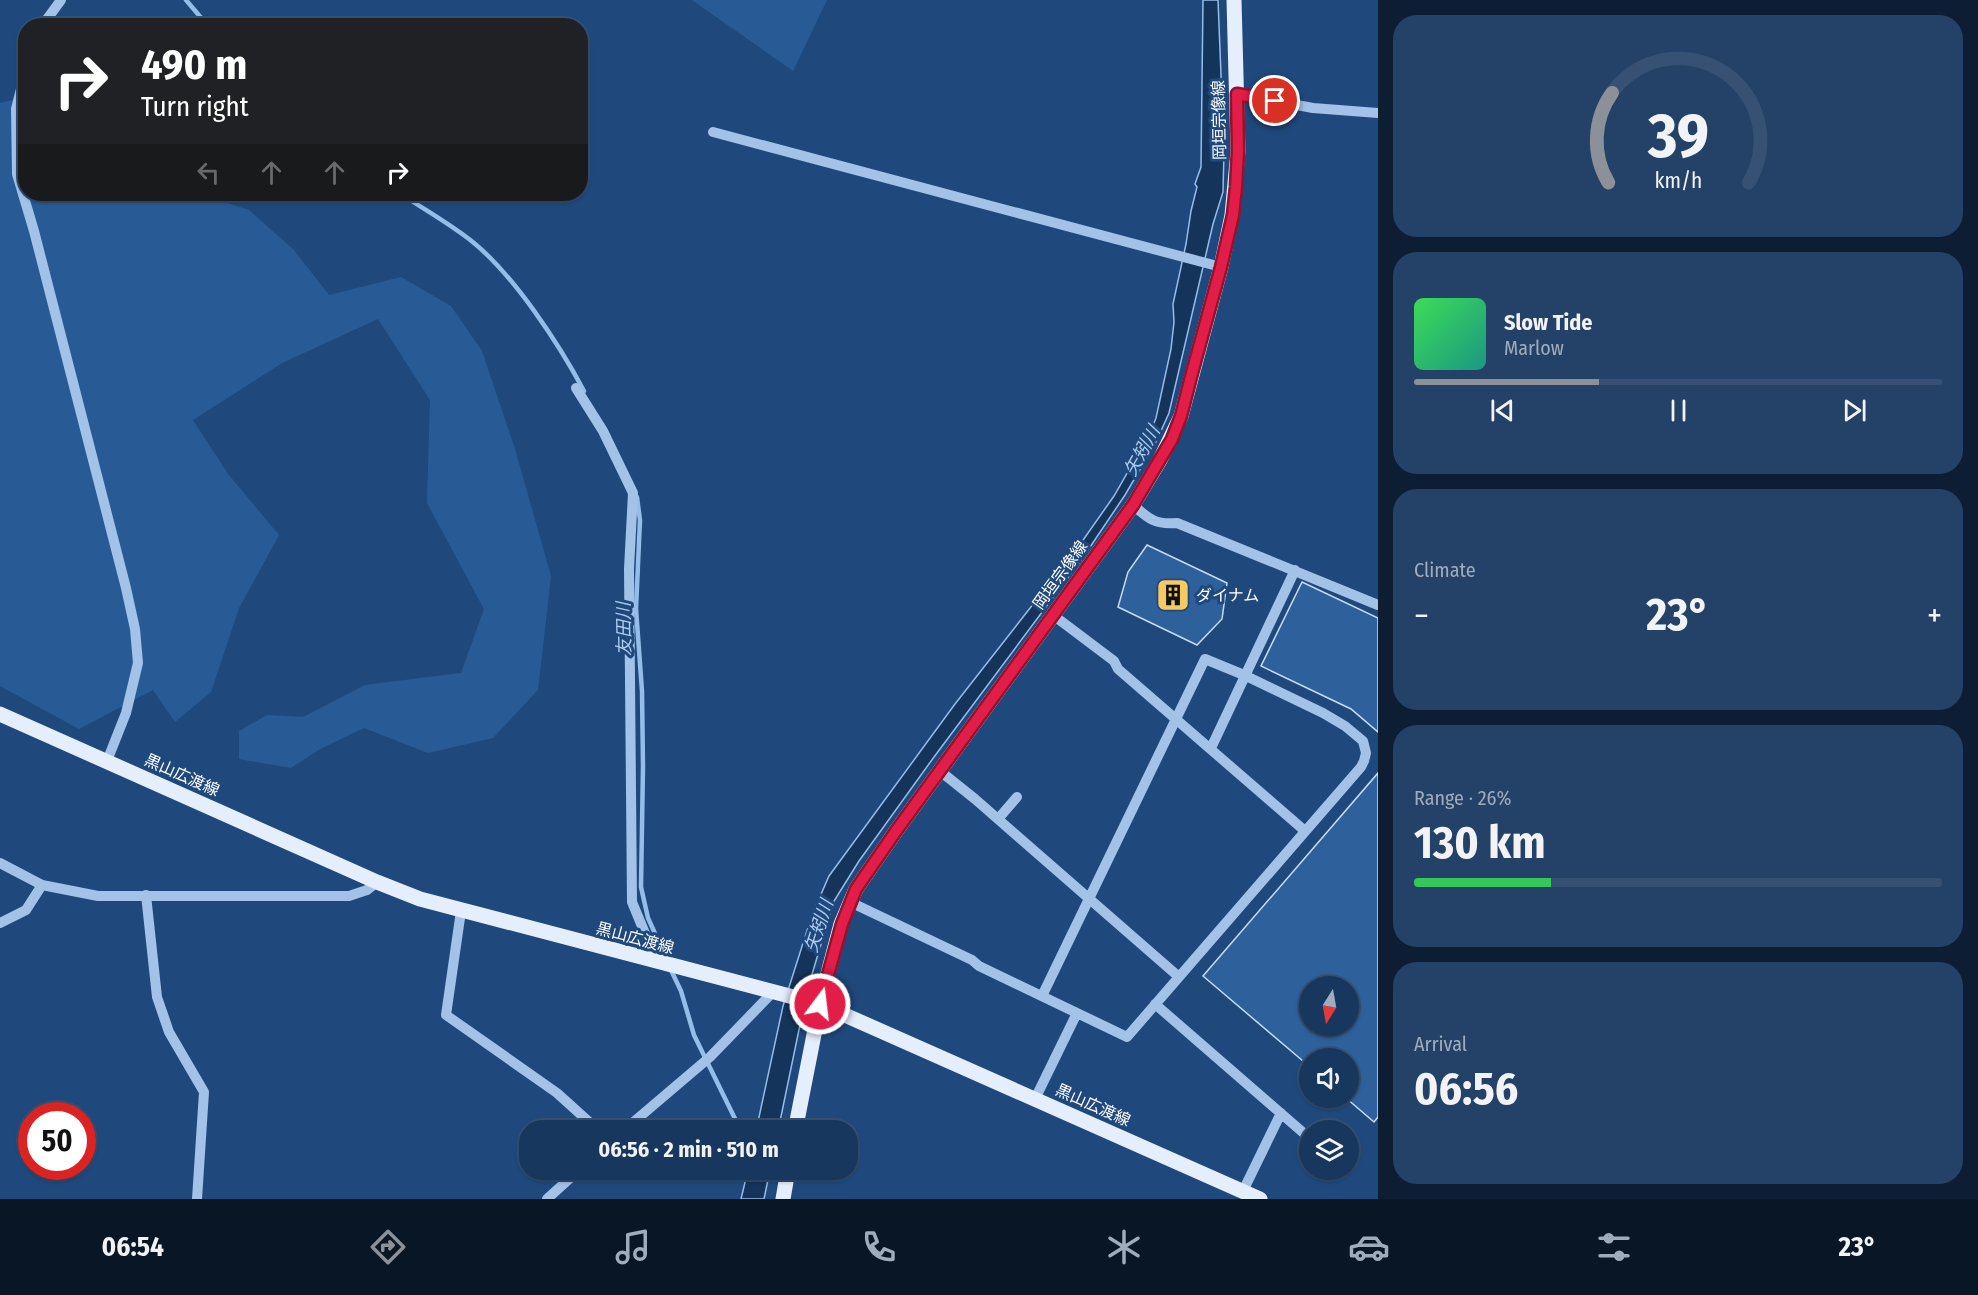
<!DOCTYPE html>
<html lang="en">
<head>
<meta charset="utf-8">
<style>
  :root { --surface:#17375e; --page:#244267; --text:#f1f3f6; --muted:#9eacbc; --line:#365173; --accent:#8c9099 }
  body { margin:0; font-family:"Fira Sans Condensed","Noto Sans JP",sans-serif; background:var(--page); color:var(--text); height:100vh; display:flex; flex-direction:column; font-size:22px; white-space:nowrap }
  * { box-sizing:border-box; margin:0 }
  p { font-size:20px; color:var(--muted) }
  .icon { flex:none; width:33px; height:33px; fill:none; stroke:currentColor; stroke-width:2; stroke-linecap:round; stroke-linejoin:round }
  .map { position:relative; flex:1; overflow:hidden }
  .drawer { display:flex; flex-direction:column; gap:15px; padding:15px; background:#0d1e34; width:600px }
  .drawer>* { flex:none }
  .hud { position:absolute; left:18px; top:18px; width:570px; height:183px; border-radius:24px; box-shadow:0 2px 4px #0004,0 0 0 2px var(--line); background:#202124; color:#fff; overflow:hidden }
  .needle { width:39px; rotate:191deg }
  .fabs { position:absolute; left:1299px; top:976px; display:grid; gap:12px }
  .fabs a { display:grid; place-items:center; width:60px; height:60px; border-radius:50%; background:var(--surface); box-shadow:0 2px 4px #0004,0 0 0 2px var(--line); font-size:30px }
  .speed { position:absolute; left:18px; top:1102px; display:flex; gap:12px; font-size:30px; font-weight:700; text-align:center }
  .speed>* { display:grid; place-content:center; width:78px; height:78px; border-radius:50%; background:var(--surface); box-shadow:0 2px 4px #0004,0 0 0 2px var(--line); line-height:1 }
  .speed .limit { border:9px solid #d22; background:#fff; color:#111 }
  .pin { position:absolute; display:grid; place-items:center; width:51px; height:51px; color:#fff; margin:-26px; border:3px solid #fff; border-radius:50%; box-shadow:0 2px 6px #0007 }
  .me { position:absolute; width:66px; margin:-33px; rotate:15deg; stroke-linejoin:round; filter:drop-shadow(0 0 4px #0008) }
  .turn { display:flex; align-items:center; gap:21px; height:126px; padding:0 24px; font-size:27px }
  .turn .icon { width:78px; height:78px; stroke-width:2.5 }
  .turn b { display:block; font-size:42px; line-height:51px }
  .lanes { display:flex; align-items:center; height:57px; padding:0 24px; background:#0003; justify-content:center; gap:30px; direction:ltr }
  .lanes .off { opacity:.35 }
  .big { font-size:45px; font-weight:700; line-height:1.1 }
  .drawer .tile { flex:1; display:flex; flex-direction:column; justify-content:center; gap:9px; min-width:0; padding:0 21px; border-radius:24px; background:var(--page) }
  .drawer .dial { align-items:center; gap:0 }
  .dial svg { height:156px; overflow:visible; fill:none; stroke:var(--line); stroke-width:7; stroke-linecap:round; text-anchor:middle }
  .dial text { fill:var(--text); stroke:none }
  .song { display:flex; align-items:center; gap:18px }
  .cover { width:72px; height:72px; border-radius:9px; background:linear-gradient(135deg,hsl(130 70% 55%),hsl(170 70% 35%)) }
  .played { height:6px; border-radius:3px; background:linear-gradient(90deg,var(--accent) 35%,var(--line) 35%) }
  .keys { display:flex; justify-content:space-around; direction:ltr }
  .heat { display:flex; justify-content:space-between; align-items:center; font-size:33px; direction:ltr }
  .charge { height:9px; border-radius:4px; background:linear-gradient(90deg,#34c759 26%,var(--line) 0) }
  .trip { position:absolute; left:519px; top:1120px; width:339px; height:60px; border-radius:24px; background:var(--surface); box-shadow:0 2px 4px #0004,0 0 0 2px var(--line); font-weight:700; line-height:60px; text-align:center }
  .tab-bar { display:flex; height:96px; justify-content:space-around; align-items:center; background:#091626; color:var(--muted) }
  .tab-bar .icon { width:42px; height:42px }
  .tab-bar .selected { color:var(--accent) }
  .tab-bar b { font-size:27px; color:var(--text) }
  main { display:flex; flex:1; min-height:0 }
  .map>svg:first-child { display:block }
</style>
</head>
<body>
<main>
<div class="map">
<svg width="1378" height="1199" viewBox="0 0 1378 1199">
  <rect width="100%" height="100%" fill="#1f497d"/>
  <!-- green -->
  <path fill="#285b96" d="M692 0H827L793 71Z
    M25 97 26 194H200L249 210 293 249 329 295 401 277 451 306 482 351 515 449 551 576 538 690 493 738 428 753 364 728 320 749 291 768 239 759V731L267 715 303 717 365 685 461 673 484 609 427 503 430 400 378 319 282 363 193 420 228 474 279 535 239 608 211 692 175 722 153 690 79 729 0 686V103Z"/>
  <!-- water -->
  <path fill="#15345c" stroke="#95bde9" stroke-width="1.5" d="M1203 0H1218L1224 150 1223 192 1213 224 1169 413 1155 444 1125 495 1084 556 934 757 859 861 834 901 807 991 778 1131H756L783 1006 812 915 829 876 955 704 1081 543 1114 496 1150 433 1156 418 1171 349 1174 322 1173 304 1186 244 1191 211 1197 187 1195 184 1201 167Z
    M748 1170H770L764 1199H741Z"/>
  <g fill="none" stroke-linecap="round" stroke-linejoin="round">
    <!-- stream -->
    <path stroke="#95bde9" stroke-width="4.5" d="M186 0 208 26
      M401 194C425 210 452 225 474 243 515 277 559 344 584 391
      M637 497 640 520 636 609 642 691 643 766 641 887 648 918 667 960
      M670 968 681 991 694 1035 741 1131"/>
  </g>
  <!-- building -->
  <path fill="#2e609b" stroke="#c5dcf6" stroke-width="1.5" fill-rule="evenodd" d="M1147 545 1227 583 1222 619 1197 645 1118 607 1128 572Z
    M1302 582 1378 618V732L1351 709 1261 666Z
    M1378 773V1117L1374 1122 1346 1098H1348V1059H1310V1067L1203 976ZM1310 987H1348V1026H1310Z"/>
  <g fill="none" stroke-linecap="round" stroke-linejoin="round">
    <!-- minor -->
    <path stroke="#a2c2e7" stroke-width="10" d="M42 26 61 0
      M26 69 16 109 17 174 34 231 126 588 135 629 138 663 126 713 107 761
      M1237 94 1313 108 1378 113
      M713 132 1221 267
      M576 388 603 431 633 493 629 569 632 902 649 943 651 960
      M1133 505C1149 519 1155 525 1177 523L1378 605
      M1053 615 1114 661 1118 669 1305 831
      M1211 748 1295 570
      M940 771 975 799 1179 977
      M998 819 1017 797
      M0 863 42 885 98 896H349L367 890 377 882
      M146 895 157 997 169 1032 204 1092 197 1199
      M850 902 972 960 979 966 1127 1037 1361 767 1364 761 1366 753 1363 741 1345 726 1323 713 1244 675 1205 659 1042 996
      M461 911 446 1015 557 1093 599 1131
      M0 923 26 910 42 885
      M1155 1004 1307 1136
      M1035 1099 1077 1013
      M623 1131 710 1057 773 992
      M1243 1191 1281 1113
      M547 1199 579 1170"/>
    <!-- major -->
    <path stroke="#e4eefd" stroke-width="15" d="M0 714 377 882 420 899 820 1004 1260 1199
      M795 1131 820 1004 841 924 856 889 896 831 1133 505 1160 460 1181 416 1221 267 1232 215 1238 151 1234 0
      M783 1199 788 1170"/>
  </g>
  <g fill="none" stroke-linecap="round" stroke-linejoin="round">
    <defs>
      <path id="route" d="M820 1004 842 924 856 889 896 831 1133 505 1172 439 1181 416 1192 373 1221 267 1233 215 1236 187 1238 151 1237 94 1275 101"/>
    </defs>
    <!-- route casing -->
    <use href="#route" stroke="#92132f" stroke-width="15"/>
    <!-- route -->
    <use href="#route" stroke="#e11d48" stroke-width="10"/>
  </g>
  <!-- icons -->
  <defs>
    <symbol id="building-square" viewBox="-11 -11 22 22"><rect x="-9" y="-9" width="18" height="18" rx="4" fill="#f6c961" stroke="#1f497d"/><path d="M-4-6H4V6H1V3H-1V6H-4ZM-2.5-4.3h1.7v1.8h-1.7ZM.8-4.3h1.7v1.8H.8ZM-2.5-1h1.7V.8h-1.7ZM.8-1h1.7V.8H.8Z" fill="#111"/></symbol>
  </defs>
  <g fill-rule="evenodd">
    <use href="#building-square" x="1154" y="576" width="38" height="38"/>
  </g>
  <g text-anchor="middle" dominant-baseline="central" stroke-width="6" stroke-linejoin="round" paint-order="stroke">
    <!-- street labels -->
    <g font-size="16" fill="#fff" stroke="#1f497d">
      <text transform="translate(1219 120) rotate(-91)">岡垣宗像線</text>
      <text transform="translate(1060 575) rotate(-54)">岡垣宗像線</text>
      <text transform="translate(182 775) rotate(24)">黒山広渡線</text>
      <text transform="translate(635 938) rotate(15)">黒山広渡線</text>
      <text transform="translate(1093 1105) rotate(24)">黒山広渡線</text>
    </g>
    <!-- poi labels -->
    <g font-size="16" fill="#fff" stroke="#1f497d" text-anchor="start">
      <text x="1196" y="595">ダイナム</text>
    </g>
    <!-- water labels -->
    <g font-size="18" font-style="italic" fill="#adccef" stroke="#1f497d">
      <text transform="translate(1142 451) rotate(-61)">矢矧川</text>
      <text transform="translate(624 629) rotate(-91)">友田川</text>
      <text transform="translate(819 926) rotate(-72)">矢矧川</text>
    </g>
  </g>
</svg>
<div class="fabs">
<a><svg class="needle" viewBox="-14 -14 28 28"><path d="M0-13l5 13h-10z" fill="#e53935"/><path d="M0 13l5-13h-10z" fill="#9eacbc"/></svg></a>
<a><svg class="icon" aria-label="sound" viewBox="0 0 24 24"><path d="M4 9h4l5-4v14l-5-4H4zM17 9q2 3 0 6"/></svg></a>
<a><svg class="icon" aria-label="layers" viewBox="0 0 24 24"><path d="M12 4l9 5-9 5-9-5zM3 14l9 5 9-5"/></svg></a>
</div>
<div class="speed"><div class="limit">50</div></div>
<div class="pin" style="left:1275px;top:101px;background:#d93025"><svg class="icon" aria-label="arrive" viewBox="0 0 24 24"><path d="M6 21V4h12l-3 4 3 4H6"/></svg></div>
<svg class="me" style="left:820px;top:1004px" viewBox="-20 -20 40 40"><circle r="17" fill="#e11d48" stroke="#fff" stroke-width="3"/><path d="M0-11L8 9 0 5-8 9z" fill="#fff"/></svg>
<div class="trip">06:56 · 2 min · 510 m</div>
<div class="hud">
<div class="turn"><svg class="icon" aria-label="right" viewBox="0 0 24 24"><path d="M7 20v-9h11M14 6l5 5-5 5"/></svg><div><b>490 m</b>Turn right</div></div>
<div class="lanes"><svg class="icon off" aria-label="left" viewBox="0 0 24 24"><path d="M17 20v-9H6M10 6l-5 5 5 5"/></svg><svg class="icon off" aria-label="ahead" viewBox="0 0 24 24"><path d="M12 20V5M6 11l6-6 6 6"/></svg><svg class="icon off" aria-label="ahead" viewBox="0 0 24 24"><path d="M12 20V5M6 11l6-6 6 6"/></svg><svg class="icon" aria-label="right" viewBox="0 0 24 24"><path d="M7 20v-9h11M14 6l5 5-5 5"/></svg></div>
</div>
</div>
<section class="drawer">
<div class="tile dial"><svg viewBox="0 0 100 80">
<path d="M14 69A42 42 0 1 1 86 69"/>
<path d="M14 69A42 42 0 0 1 16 23" stroke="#8c9099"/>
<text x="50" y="56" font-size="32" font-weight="700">39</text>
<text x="50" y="72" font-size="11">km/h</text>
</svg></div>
<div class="tile">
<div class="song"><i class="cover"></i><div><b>Slow Tide</b><p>Marlow</p></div></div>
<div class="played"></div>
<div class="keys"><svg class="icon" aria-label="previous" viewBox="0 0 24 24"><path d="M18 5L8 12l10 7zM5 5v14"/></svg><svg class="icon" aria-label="pause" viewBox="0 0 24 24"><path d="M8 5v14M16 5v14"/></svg><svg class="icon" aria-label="next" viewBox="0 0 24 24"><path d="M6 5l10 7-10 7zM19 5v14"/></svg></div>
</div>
<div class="tile"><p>Climate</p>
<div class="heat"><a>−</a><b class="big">23°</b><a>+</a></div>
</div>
<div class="tile"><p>Range · 26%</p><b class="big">130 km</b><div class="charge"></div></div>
<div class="tile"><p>Arrival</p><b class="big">06:56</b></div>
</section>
</main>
<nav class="tab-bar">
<b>06:54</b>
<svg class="icon selected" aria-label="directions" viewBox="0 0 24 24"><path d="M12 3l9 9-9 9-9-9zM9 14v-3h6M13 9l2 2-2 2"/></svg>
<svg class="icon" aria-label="music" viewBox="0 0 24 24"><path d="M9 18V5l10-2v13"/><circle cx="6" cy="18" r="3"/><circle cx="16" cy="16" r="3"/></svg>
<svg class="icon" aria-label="phone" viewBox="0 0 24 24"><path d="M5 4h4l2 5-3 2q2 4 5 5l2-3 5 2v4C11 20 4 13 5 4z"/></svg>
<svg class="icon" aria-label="climate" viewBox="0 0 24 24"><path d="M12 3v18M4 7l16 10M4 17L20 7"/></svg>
<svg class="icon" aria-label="car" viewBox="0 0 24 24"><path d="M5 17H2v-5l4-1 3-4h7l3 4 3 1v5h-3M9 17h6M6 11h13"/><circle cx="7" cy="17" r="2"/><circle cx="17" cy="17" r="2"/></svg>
<svg class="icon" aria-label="filters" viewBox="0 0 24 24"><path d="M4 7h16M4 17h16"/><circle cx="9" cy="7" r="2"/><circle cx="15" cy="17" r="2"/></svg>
<b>23°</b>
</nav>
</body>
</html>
